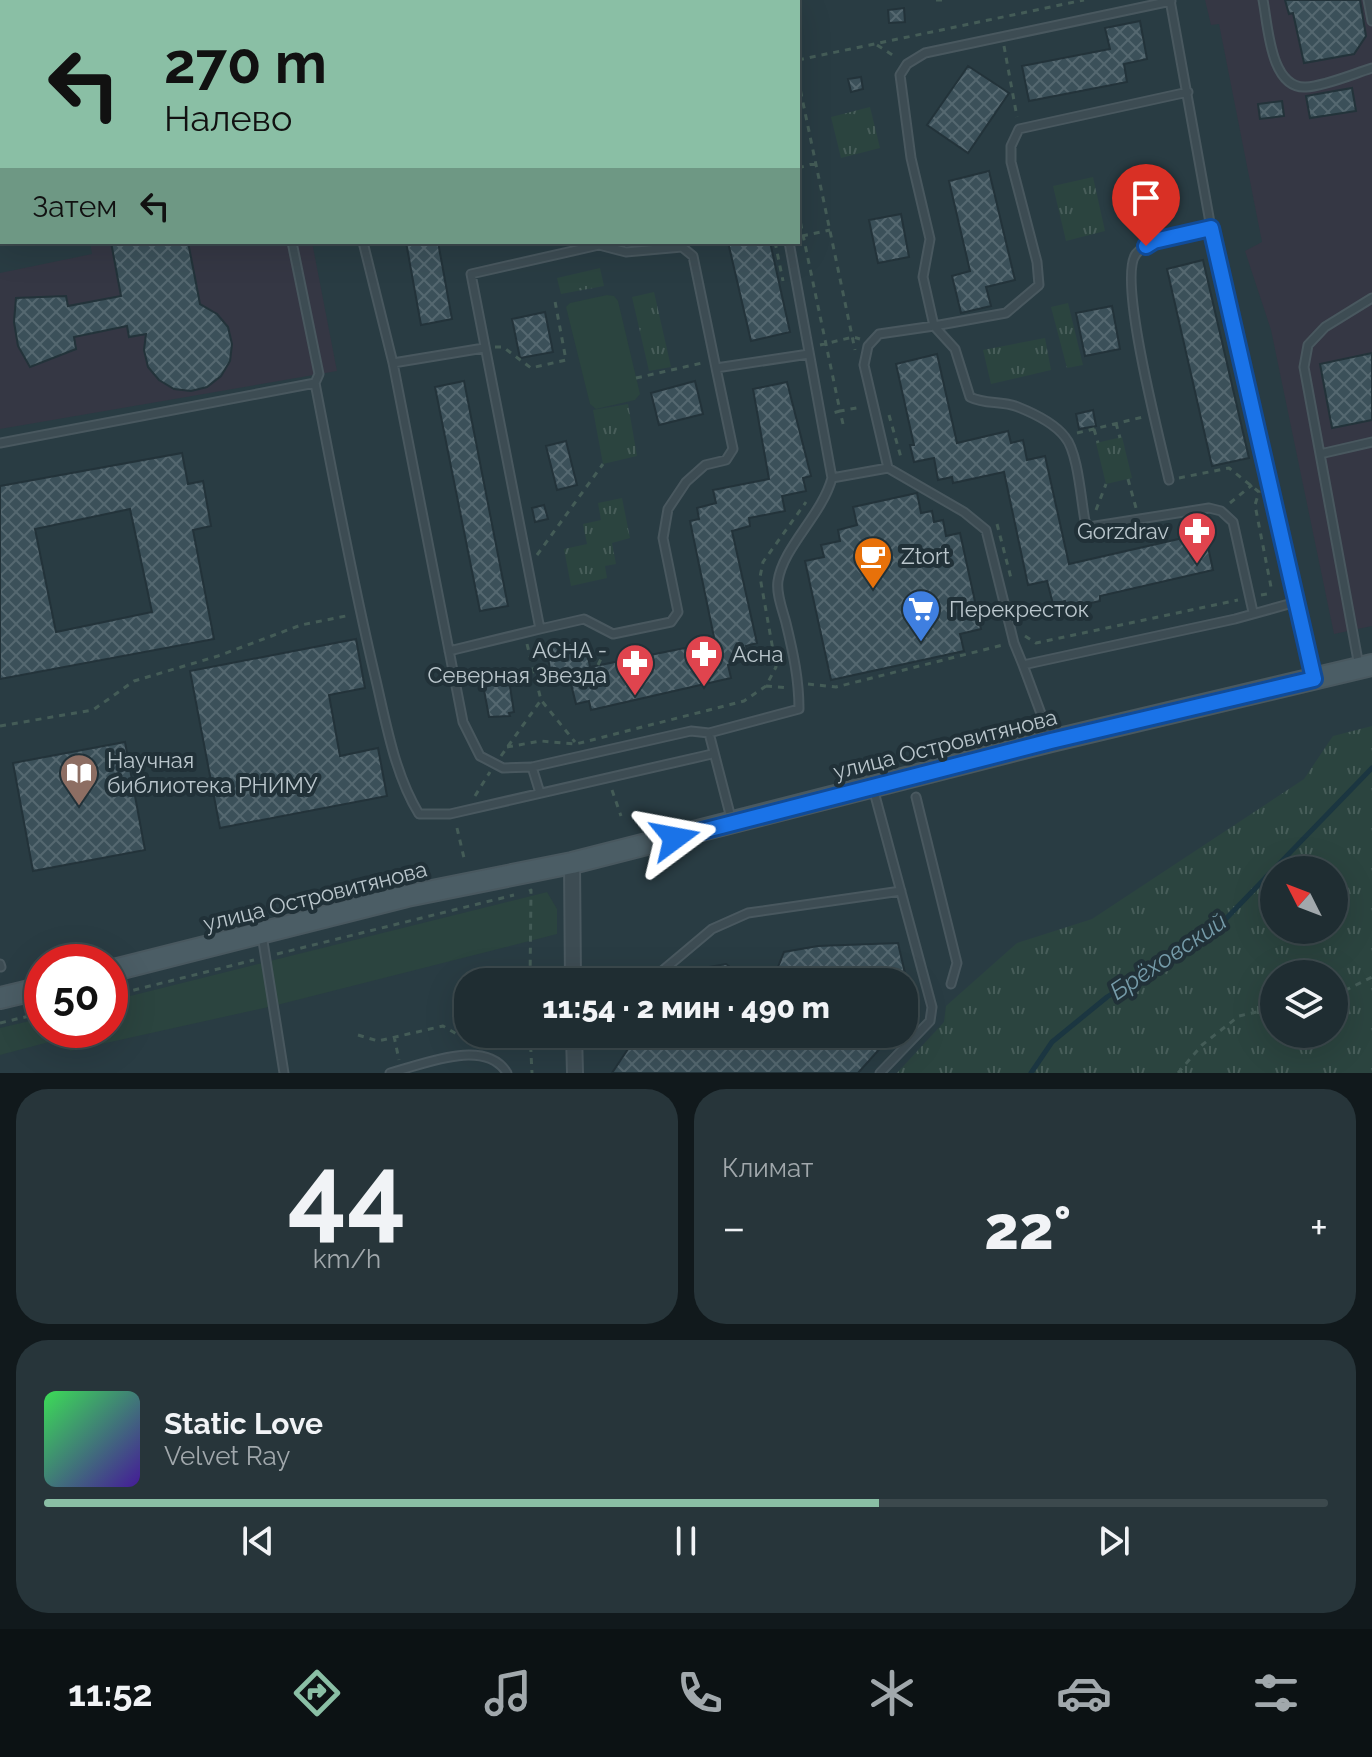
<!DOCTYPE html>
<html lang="ru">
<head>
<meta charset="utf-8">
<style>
  :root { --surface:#1f2d32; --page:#27353a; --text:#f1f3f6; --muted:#a1a8ac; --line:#3c494d; --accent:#8abfa5 }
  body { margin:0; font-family:Raleway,sans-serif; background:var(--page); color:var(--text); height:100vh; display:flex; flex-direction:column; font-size:30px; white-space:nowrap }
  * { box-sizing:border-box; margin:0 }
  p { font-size:26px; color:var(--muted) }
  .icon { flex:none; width:44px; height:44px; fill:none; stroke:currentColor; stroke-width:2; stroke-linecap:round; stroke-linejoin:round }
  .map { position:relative; height:1073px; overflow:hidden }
  .panel { display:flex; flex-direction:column; gap:16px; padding:16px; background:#11191c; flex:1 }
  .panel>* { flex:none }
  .hud { position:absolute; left:0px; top:0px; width:800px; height:244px; box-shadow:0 8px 32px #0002,0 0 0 2px var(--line); background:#8abfa5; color:#111; overflow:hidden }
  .needle { width:52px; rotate:312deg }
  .buttons { position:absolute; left:1260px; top:856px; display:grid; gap:16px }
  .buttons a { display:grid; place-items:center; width:88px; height:88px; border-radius:50%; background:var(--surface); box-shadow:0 8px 32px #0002,0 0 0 2px var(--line); font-size:40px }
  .speed { position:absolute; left:24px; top:944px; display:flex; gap:16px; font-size:40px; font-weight:700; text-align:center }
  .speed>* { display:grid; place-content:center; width:104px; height:104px; border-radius:50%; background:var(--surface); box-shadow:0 8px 32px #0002,0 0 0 2px var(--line); line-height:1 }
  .speed .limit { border:12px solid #d22; background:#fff; color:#111 }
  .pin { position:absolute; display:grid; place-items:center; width:68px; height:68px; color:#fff; margin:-82px -34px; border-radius:50% 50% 50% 0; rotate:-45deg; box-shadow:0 0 8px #0007 }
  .pin .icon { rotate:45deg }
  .me { position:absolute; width:88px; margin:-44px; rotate:77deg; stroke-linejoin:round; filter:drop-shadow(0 0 6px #0008) }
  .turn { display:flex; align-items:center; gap:28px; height:168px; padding:0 32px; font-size:36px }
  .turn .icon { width:104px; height:104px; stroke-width:2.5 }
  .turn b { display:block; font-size:56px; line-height:68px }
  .then { display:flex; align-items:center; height:76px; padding:0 32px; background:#0003; gap:16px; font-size:30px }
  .big { font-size:60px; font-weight:800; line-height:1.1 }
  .panel .widget { flex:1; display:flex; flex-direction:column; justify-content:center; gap:12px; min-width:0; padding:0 28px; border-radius:32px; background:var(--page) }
  .panel .dial { align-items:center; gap:0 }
  .dial b { font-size:104px; line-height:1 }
  .song { display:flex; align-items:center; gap:24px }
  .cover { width:96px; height:96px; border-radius:12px; background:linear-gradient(135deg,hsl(130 70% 55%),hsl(260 70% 35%)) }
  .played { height:8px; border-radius:4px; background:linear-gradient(90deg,var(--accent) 65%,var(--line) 65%) }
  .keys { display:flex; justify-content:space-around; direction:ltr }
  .heat { display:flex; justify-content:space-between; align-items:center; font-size:44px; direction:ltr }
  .panel .tiles { flex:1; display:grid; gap:16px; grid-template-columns:1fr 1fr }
  .widget:last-child { grid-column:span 2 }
  .trip { position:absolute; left:454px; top:968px; width:464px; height:80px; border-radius:32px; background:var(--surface); box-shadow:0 8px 32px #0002,0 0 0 2px var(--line); font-weight:800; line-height:80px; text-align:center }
  .menu { display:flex; height:128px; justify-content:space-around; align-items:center; background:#0c1214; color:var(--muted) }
  .menu .icon { width:56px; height:56px }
  .menu .on { color:var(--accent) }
  .menu b { font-size:36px; color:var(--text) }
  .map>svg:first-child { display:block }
</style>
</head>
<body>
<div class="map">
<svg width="1372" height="1073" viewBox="0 0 1372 1073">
  <defs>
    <pattern id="park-tufts" width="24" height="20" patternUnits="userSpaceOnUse" patternTransform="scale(2)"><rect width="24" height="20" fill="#2b443f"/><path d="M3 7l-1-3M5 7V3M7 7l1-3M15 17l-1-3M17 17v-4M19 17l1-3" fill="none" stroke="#485e5a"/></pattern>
    <pattern id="building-cross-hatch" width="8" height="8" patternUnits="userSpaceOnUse" patternTransform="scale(2)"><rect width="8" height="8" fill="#3b5059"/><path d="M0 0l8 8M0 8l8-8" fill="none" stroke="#556870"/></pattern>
  </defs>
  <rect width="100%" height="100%" fill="#293c43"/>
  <!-- medical -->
  <path fill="#353744" d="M42 0H259L260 2H43Z
    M1205 0H1372V626L1334 634 1271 330 1245 251 1262 242 1219 24 1211 25Z
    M90 242H312L337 371 0 429V273L92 254Z"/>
  <!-- grass -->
  <path fill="#2b443f" d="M607 295 614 296 618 301 640 394 635 400 596 409 590 404 566 307 570 303Z
    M547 892 557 909V934L273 1006 70 1051 64 1038 0 1055V1028L42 1018V1030H110V1001Z"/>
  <!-- park -->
  <path fill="url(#park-tufts)" fill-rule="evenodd" d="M562 0H743L744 2H562Z
    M870 107 880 148 841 158 831 117Z
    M1093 177 1105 231 1066 241 1053 186Z
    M600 268 604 286 561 294 557 278Z
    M654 292 671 367 649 371 632 297Z
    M1068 303 1083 365 1067 368 1051 307Z
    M1045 338 1051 370 991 384 983 350Z
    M628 404 637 456 603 464 593 410Z
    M1122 437 1132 478 1106 484 1096 443Z
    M622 498 630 538 612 543 616 564 605 566 607 578 571 586 564 549 587 544 583 524 601 520 598 503Z
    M1372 726V1073H897L944 1022 946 1006 1017 943 1092 919 1304 779 1333 736ZM1274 870H1334V930H1274ZM1274 974H1334V1034H1274Z"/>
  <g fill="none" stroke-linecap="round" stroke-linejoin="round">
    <!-- stream -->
    <path stroke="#1b3641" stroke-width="5" d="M1031 1073 1052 1042 1107 997 1216 929 1372 768"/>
  </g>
  <!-- building -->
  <path fill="url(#building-cross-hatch)" stroke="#23333a" stroke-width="2" fill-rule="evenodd" d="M1285 0H1360L1366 36 1354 54 1304 63 1293 13 1289 14Z
    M904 8 905 22 889 23 888 10Z
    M1140 21 1147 59 1124 64 1127 82 1029 101 1022 66 1110 49 1105 28Z
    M968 66 1009 93 968 153 927 125Z
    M861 77 863 89 851 92 848 79Z
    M1352 88 1356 111 1310 118 1306 96Z
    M1282 101 1284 116 1260 119 1258 104Z
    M989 171 1015 280 986 287 991 306 961 313 952 276 970 271 949 181Z
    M901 214 909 257 878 263 869 220Z
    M111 242H188L200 304 217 314 228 327 232 344 230 361 221 376 207 387 191 391 174 389 159 380 148 367 144 350 146 334 129 337 127 326 74 337 76 349 30 367 18 346 14 322 16 298 66 296 68 306 121 296Z
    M406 242H438L452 319 421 325Z
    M728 242H770L790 332 751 341Z
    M1203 260 1249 458 1212 466 1167 269Z
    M1112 306 1120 349 1085 356 1076 313Z
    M545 312 553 352 520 358 512 319Z
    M1372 353V420L1332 428 1320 364Z
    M937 354 957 443 1008 431 1011 443 1023 440 1027 460 1045 456 1069 564 1205 533 1213 570 1100 596V601L1067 608 1065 601 1053 604 1047 581 1028 585 1004 472 953 483 952 477 938 480 934 458 914 462 910 445H914L896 364Z
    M464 381 508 606 480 611 435 387Z
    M695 381 703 414 659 425 651 393Z
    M787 382 811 476 803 478 806 491 782 496 785 511 749 518 750 526 732 531 757 643 746 646 748 660 728 665 731 678 591 710 589 701 576 704 570 680 553 684 546 648 585 640 590 667 715 642 690 521 699 519 697 508 716 503 713 490 769 479 753 389Z
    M1093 410 1096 426 1079 429 1076 414Z
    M566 441 577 485 557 490 546 446Z
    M182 453 188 484 203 481 211 526 193 530 214 639 0 679V486ZM130 509 152 612 56 632 35 529Z
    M917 493 921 513 932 511 934 522 943 520 946 536 960 533 981 629 960 634 964 651 831 680 805 561 824 557 821 545 840 541 838 530 857 525 853 507Z
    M544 505 548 519 535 522 532 508Z
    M356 639 365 688 329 695 340 756 378 748 387 796 220 828 190 671Z
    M501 672 502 675 508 674 514 712 509 713 510 716 489 717 482 679Z
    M125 742 145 850 33 871 13 763Z
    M898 943 907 982H772L784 952 818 946Z
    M726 964 750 982H662L669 974Z
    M638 1034H893L858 1073H612Z"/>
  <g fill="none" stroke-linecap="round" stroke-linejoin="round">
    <defs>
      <path id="lane" d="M244 0 245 2
        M310 0V2
        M399 0V2
        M553 0V2
        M1170 0 1211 228 1314 679
        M1263 0C1268 25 1270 89 1306 87 1325 86 1353 74 1372 68
        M1368 0 1372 21
        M1171 1 925 53 907 64 900 75 911 158 930 239 923 277 934 326 1006 313 1039 285 1037 262 1011 162V146L1019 129 1188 92
        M92 2 102 0
        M0 20 2 19
        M0 68H2
        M363 242 393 363 463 722 480 756 503 768 532 767 691 731 709 733 799 709C799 679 793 652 786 623 783 611 776 594 778 581 783 547 822 515 832 478L789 242
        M393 363 484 348
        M716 368 733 449 726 460 705 465 686 482 668 509 663 538 678 612 671 622 613 634 584 619 540 629 471 274 599 245 626 252 682 247 693 256 716 368 809 354
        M315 383C334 481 352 579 375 676 386 722 394 773 419 814H450L712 754
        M0 443 315 383 319 374 292 242
        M1320 454 1372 442
        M832 478 888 468
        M1169 480C1161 444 1117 278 1136 254 1151 235 1188 233 1211 228
        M449 651 540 629
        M1023 665 1014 643 986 530 964 512 888 468 864 365 868 346 879 334 934 326 955 349 970 397C986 405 1001 400 1018 407 1033 413 1055 424 1065 437 1078 452 1081 500 1085 521L1089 527 1209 508 1221 511 1233 522 1253 612
        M1359 666 1304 367 1308 345 1325 327 1372 298
        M709 733 731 818
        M1050 738 1023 665 1235 619 1296 602
        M532 767 540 793
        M873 788 932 1007 930 1021 880 1073
        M916 797 957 963 951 984
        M262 935 284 1073
        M0 964 1 967
        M649 982 712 929 748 913 901 891
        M390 1073C422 1065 485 1037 507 1073"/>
      <path id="street" d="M572 863 573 982
        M574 1034 575 1073"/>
      <path id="secondary" d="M110 971 407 896 572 863 1051 741 1372 665
        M0 998 42 988"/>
    </defs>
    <!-- lane casing -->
    <use href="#lane" stroke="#49585f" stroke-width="11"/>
    <!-- street casing -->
    <use href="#street" stroke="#49585f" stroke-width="18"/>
    <!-- secondary casing -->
    <use href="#secondary" stroke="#49585f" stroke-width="24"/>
    <!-- path -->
    <path stroke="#445c57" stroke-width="3" stroke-dasharray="6 6" stroke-linecap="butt" d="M476 0V2
      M752 0 753 2
      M936 0H942
      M877 45 897 58
      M1004 46 1017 117
      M798 60 1084 0
      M798 79 855 350
      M798 168 816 163
      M798 211 840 411 833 413
      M802 236 830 230
      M775 242 783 281
      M820 345 853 337 860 339
      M495 347H503L531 368 566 360 554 296
      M636 378 702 363
      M889 415 902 461
      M1116 423 1120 438
      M843 424 840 411 862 407
      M1094 429 1098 443
      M1077 433 1143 417
      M1179 478 1229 468 1259 492 1255 505 1272 592
      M1128 479 1136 508
      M1230 503 1252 485
      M1096 510 1106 484
      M997 524 1011 578
      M537 555 603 464
      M1261 595 1272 593
      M1025 636 1036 643 1238 600
      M527 644 541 700 575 742
      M598 665 608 644
      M808 684 836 687 1003 645
      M766 686 789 688
      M0 726 93 710 134 681 218 656 301 625 351 615
      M507 747 541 741 576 744 744 701 766 686 776 667 760 577 763 562 806 502
      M501 756 541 700
      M612 790 621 816
      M475 796 490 772
      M457 828 464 858
      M529 891 531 890 530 982
      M277 954 514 895
      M110 996 254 960
      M1334 996 1372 977
      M0 1023 42 1013
      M530 1034 532 1073
      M358 1035 378 1041 443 1026 472 1043
      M394 1036 399 1060
      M480 1045 492 1034
      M1178 1073 1202 1045 1239 1016 1274 1008"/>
    <!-- lane -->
    <use href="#lane" stroke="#3d4c53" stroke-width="7"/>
    <!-- street -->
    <use href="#street" stroke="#3d4c53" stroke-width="14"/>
    <!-- secondary -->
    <use href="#secondary" stroke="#4b5d65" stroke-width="20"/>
  </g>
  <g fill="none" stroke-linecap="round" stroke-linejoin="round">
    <defs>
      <path id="route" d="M675 838 1051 741 1314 679 1211 228 1154 241 1146 246"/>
    </defs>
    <!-- route casing -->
    <use href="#route" stroke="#114b97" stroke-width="20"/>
    <!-- route -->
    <use href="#route" stroke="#1a73e8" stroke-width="14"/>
  </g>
  <!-- icons -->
  <defs>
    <symbol id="pharmacy-pin" viewBox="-11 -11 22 30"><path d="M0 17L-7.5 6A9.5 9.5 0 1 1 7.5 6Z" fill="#e0444e" stroke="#213138"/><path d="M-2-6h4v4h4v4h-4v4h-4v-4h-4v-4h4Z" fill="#fff"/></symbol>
    <symbol id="cafe-pin" viewBox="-11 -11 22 30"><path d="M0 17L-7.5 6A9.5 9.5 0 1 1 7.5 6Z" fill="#e8710a" stroke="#213138"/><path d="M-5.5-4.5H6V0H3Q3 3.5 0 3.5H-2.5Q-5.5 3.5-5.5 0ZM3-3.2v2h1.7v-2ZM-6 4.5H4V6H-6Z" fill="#fff"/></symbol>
    <symbol id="supermarket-pin" viewBox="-11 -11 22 30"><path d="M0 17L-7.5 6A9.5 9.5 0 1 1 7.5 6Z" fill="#3f7fe0" stroke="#213138"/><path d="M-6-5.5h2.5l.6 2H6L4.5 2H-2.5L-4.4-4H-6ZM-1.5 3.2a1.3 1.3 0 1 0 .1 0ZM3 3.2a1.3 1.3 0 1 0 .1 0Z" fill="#fff"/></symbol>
    <symbol id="library-pin" viewBox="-11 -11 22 30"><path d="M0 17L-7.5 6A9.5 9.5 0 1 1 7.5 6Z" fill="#8d6e63" stroke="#213138"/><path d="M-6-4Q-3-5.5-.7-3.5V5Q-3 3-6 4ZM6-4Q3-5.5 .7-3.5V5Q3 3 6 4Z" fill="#fff"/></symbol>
  </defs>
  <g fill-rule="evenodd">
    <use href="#pharmacy-pin" x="1175" y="509" width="44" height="60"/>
    <use href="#cafe-pin" x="851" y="534" width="44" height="60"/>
    <use href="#supermarket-pin" x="899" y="587" width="44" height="60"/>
    <use href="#pharmacy-pin" x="682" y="632" width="44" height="60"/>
    <use href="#pharmacy-pin" x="613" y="641" width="44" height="60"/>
    <use href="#library-pin" x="57" y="751" width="44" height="60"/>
  </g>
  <g text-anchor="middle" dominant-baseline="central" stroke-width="8" stroke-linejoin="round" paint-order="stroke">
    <!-- poi labels -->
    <g font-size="22" fill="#bac6cc" stroke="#213138" text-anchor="start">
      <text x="1169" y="531" text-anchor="end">Gorzdrav</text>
      <text x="901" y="556">Ztort</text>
      <text x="949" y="609">Перекресток</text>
      <text x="607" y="650" text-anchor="end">АСНА -<tspan x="607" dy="25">Северная Звезда</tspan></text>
      <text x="732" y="654">Асна</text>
      <text x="107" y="760">Научная<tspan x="107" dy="25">библиотека РНИМУ</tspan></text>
    </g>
    <!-- street labels -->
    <g font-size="22" fill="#bac6cc" stroke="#213138">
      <text transform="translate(945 744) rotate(-14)">улица Островитянова</text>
      <text transform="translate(315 896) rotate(-14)">улица Островитянова</text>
    </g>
    <!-- water labels -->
    <g font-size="24" font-style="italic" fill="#759ba9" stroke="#213138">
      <text transform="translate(1168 956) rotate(-34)">Брёховский</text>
    </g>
  </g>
</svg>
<div class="buttons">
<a><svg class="needle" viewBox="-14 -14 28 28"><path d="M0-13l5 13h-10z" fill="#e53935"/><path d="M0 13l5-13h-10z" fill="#a1a8ac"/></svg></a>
<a><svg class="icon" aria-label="layers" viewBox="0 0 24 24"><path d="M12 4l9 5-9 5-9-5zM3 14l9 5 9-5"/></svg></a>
</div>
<div class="speed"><div class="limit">50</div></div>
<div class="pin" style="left:1146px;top:246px;background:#d93025"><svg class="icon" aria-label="arrive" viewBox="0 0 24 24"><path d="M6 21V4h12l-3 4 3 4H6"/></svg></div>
<svg class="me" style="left:675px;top:838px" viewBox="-20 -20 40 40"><path d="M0-17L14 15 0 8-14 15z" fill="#1a73e8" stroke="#fff" stroke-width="4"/></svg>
<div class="trip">11:54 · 2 мин · 490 m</div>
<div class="hud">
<div class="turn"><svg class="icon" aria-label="left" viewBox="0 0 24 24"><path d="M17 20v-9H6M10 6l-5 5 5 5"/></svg><div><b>270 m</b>Налево</div></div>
<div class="then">Затем<svg class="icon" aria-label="left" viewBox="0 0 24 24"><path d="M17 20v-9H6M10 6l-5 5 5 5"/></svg></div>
</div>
</div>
<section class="panel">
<div class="tiles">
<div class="widget dial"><b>44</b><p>km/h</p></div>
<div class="widget"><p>Климат</p>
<div class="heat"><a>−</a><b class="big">22°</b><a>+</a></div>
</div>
<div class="widget">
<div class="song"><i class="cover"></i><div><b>Static Love</b><p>Velvet Ray</p></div></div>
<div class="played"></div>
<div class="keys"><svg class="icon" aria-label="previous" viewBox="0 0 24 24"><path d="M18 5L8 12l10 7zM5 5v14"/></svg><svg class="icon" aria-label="pause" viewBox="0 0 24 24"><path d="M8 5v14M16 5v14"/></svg><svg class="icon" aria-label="next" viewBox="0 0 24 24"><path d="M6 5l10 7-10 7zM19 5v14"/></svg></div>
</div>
</div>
</section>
<nav class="menu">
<b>11:52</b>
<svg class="icon on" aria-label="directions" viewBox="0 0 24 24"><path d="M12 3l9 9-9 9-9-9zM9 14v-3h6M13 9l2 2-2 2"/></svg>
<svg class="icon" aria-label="music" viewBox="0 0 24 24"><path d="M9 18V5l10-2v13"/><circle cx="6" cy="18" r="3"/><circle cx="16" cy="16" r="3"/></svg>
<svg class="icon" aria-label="phone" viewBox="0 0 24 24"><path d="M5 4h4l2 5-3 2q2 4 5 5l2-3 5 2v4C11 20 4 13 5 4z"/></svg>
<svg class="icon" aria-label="climate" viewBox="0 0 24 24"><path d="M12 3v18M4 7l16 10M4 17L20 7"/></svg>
<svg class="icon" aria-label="car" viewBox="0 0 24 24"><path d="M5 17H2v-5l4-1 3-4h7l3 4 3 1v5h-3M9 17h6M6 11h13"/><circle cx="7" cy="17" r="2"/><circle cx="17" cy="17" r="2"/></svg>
<svg class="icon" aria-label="filters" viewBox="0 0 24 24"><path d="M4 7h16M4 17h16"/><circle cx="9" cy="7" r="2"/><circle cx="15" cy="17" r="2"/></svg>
</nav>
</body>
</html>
